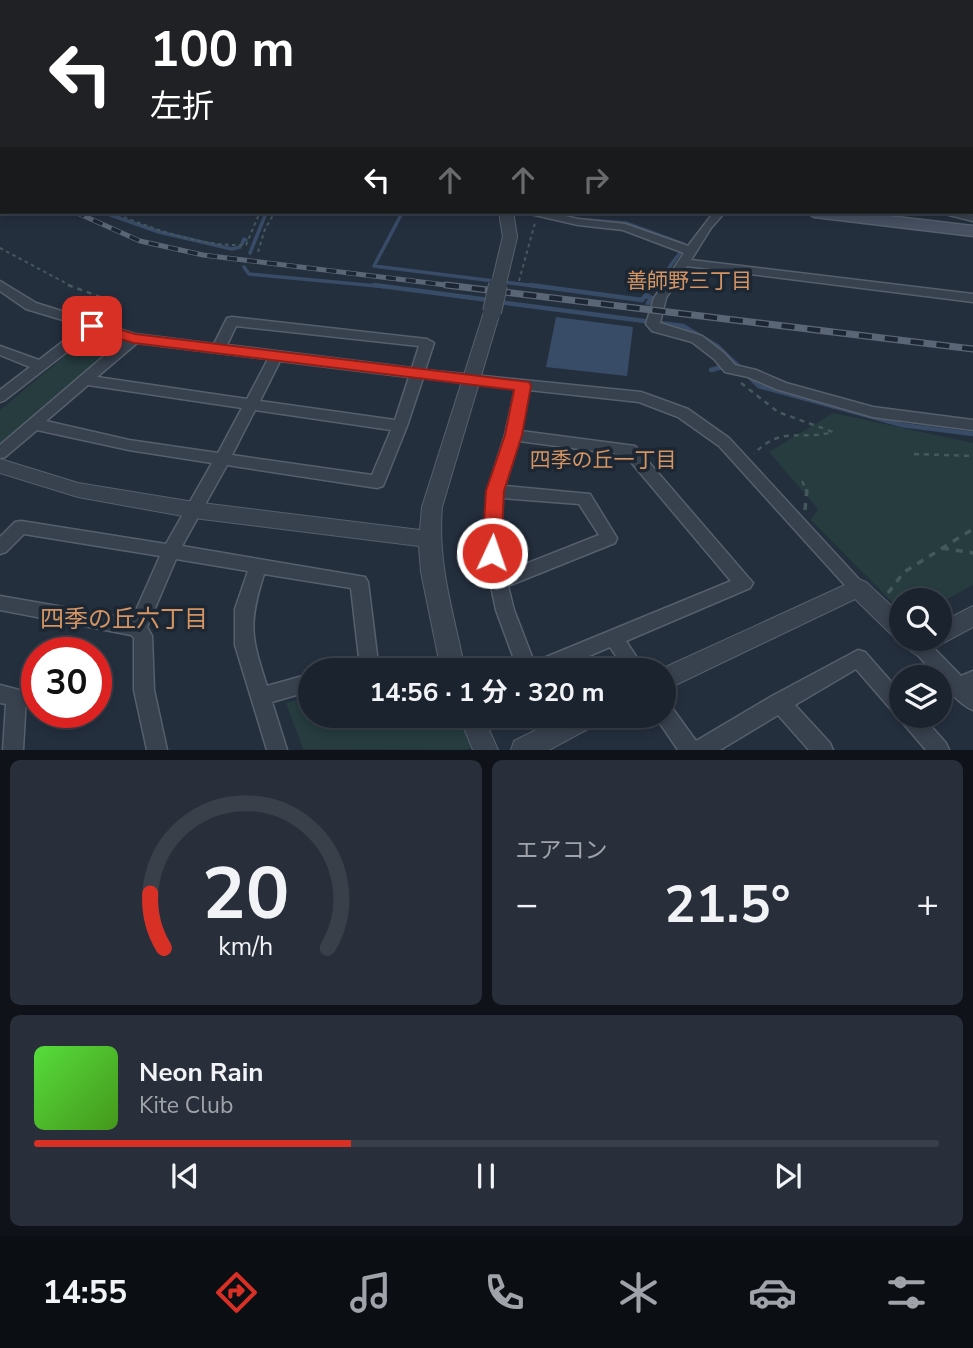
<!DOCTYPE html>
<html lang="ja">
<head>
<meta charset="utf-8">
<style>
  :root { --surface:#1b232e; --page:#282f3a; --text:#f1f3f6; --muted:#a0a4aa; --line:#39404a; --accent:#d93025 }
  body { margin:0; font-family:"Nunito Sans","Noto Sans JP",sans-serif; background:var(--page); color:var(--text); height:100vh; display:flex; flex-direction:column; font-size:26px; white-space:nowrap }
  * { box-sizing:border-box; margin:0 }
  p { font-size:23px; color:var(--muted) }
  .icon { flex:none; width:38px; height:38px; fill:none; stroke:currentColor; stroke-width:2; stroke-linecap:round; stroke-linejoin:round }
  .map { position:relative; height:750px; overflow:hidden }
  .details { display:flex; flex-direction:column; gap:10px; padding:10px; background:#0f1319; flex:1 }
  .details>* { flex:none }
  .guide { position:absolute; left:0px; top:0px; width:973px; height:214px; box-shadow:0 4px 10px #0003,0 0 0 2px var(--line); background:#202124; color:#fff; overflow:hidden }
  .tools { position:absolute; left:889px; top:588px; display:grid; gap:14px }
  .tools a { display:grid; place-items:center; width:63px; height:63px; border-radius:50%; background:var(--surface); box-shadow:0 4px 10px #0003,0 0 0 2px var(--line); font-size:35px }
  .speed { position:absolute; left:21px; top:637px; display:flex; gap:14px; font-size:35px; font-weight:700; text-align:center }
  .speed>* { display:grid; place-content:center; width:91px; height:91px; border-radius:50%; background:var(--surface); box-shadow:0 4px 10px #0003,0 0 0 2px var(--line); line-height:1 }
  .speed .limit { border:10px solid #d22; background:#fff; color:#111 }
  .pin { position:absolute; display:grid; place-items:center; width:60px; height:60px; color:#fff; margin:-30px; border-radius:14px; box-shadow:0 4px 10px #0006 }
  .me { position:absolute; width:77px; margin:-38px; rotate:3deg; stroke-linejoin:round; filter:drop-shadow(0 0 5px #0008) }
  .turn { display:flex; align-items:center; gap:24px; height:147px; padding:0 35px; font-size:32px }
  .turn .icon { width:91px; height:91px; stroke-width:2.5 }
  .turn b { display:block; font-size:49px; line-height:60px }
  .lanes { display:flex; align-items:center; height:66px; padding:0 35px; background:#0003; justify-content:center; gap:35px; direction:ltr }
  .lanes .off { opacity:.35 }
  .big { font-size:52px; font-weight:700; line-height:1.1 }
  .details .tile { flex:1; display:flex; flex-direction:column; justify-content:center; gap:10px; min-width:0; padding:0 24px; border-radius:10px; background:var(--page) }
  .details .dial { align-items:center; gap:0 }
  .dial svg { height:182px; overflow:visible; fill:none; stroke:var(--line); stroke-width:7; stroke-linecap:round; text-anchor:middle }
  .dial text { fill:var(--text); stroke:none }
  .song { display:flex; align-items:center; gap:21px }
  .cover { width:84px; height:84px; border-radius:10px; background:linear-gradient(135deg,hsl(110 70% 55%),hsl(100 70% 35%)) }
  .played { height:7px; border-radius:4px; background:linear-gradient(90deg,var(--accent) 35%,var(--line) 35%) }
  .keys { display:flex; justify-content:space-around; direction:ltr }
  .heat { display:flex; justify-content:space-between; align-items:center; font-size:38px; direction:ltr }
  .details .tiles { flex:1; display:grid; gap:10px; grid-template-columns:1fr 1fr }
  .tile:last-child { grid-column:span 2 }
  .trip { position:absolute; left:298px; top:658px; width:378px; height:70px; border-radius:35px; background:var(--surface); box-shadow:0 4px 10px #0003,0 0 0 2px var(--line); font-weight:700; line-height:70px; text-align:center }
  .tab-bar { display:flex; height:112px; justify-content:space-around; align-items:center; background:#0b0e12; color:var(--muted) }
  .tab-bar .icon { width:49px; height:49px }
  .tab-bar .active { color:var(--accent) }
  .tab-bar b { font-size:32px; color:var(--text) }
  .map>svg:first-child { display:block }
</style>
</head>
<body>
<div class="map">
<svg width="973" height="750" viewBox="0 0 973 750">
  <rect width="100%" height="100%" fill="#242f3e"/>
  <!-- green -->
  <path fill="#263c3f" d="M203 0H512L507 2Z
    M90 335 121 344 0 450V410Z
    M833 413 973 443V585L940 603V600H901V611L811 520 818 509 769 452Z
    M310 696V716H458L472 747 466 750 303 749 286 703Z"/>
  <!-- water -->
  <path fill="#394c67" d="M556 317 633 327 627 376 546 367Z"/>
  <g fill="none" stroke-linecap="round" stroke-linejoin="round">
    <!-- stream-far1 -->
    <path stroke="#394c67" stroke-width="3.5" d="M102 212 159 232 232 249 240 247
      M401 215 374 266 494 281
      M575 219 626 223 683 244
      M242 244 244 239 246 240
      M250 253 266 213
      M244 267 249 274 388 287
      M503 282 543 287
      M654 287C665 276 670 265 680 253"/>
    <!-- stream -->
    <path stroke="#394c67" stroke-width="4.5" d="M374 285 489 300
      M530 285 642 300 645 296 652 298 648 303
      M645 296 656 285
      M498 302 683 326 717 346 759 386 902 425 973 434
      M711 370 722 367"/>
    <defs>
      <path id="minor" d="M971 107H973V113H971Z
        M971 126 973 127V133H971Z
        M971 142H973V148H971Z
        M528 212H548L578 219 625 224 688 246 714 212H725L711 228 691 260 973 294V302L687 266 666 298 660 323 702 336 724 353 735 365 756 370 786 383 873 407 973 420V430L873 417 776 389 748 377 725 372 714 359 692 342 652 331 646 324 654 298 684 253 623 230 578 225 530 214Z
        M943 212H962L973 215V221L945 214Z
        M0 281 36 303 135 334 214 344 227 318 232 317 427 339 434 343 425 370 641 392 688 409 729 438 867 588 864 593 858 595 852 593 719 446 678 417 639 402 529 390 521 431 635 446 753 583 750 588 626 641 645 670H625L610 647 556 670H518L496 610 484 553 487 491 505 435 515 389 423 378 407 426 383 486 377 488 227 465 182 546 365 577 368 582 378 663 376 669 337 670 339 664 359 658 351 588 264 574C248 624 251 637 267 686L310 674V691L272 702 287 750H267L235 645V609L248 571 176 559 147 627 152 636 154 690 167 750H147L134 690V638L131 635 0 610V596L132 619 160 556 24 534 6 552 0 554V537L15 522 21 521 166 544 212 463 129 450 37 430 5 457 0 458V445L124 339 95 330 5 400 0 402V390L30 367 0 355V346L39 360 83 326 26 309 0 291ZM236 326 419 346 412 368 227 345ZM137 343 268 359 247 399 97 377ZM280 361 409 377 395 420 260 401ZM88 385 242 408 218 453 129 440 46 421ZM255 410 391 430 372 475 232 455ZM519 441 625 455 731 581 534 662 514 610 508 586 615 543 617 538 590 494 505 486ZM503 498 579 504 599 535 505 572 500 553Z
        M921 639 926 640 961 676 973 671V710C961 705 945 689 940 677H937L910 646 912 640Z
        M858 650 865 652 901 693V716H922L946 743 949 750H926L902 722 899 715 894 713 856 669 795 705 830 743 833 750H809L778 715 720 750H678L655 716H663V702L670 705 696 741 772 696Z
        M0 685 23 691 26 697 23 750H3L6 704 0 703Z"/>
      <path id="tertiary" d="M75 0H83L84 2H74Z
        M0 37H2V43H0Z
        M492 307 500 312 442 507C437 565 454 614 465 670H441L421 572 419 546 194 518 78 497 0 473V459L78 483 194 502 420 530 422 507 484 312Z
        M858 579 866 582 901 615V639H940V623L973 606V627L919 656C907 652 904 640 893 636L855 599 663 691V670H659Z
        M459 716H483L498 750H473Z
        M564 716H600L597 724 549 750H511L514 741Z"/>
      <path id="secondary" d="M0 114H2V123H0Z
        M806 212H855L973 226V236L814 217Z"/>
      <path id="trunk" d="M7 0H24L5 2Z
        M62 0H79L60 2Z
        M84 0H101L82 2Z
        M0 20H2L0 29Z"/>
    </defs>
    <!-- minor casing -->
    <use href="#minor" stroke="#565f6c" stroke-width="3"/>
    <!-- tertiary casing -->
    <use href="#tertiary" stroke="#565f6c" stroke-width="2"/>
    <!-- secondary casing -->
    <use href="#secondary" stroke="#565f6c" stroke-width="3"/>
    <!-- trunk casing -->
    <use href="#trunk" stroke="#434c59" stroke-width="3"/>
    <!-- path-far2 -->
    <path stroke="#44595c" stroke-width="2" stroke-dasharray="3.5 3.5" stroke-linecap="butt" d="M523 1 536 2
      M111 212C154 229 200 247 246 245L260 212
      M0 248 73 287
      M258 252 265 229 275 212
      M519 281 535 223"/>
    <!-- path-far1 -->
    <path stroke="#44595c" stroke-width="2.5" stroke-dasharray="5 5" stroke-linecap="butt" d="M68 285 122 305 104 318
      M741 383 778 412 833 432C800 441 781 425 754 454
      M914 454 973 456
      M802 481 807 491"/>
    <!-- path -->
    <path stroke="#44595c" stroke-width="3.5" stroke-dasharray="7 7" stroke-linecap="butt" d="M805 510 807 489
      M942 548 973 553
      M888 593 904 572 973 529"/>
    <!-- minor -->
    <use href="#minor" fill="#38414e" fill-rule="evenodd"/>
    <!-- tertiary -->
    <use href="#tertiary" fill="#38414e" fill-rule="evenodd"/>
    <!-- secondary -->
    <use href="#secondary" fill="#465061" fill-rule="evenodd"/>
    <!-- trunk -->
    <use href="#trunk" fill="#656462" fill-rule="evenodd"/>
    <defs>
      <path id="rail-far1" d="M75 212 140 241 203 255 462 287"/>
      <path id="rail" d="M446 285 973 349"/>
    </defs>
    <!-- rail-far1 casing -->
    <use href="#rail-far1" stroke="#5a6575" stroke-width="5"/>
    <!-- rail casing -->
    <use href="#rail" stroke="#5a6575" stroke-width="7"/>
    <!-- rail-far1 -->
    <use href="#rail-far1" stroke="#1d2633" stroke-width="3.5" stroke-dasharray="10" stroke-linecap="butt"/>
    <!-- rail -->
    <use href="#rail" stroke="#1d2633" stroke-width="4.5" stroke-dasharray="13" stroke-linecap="butt"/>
    <defs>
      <path id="tertiary-bridge-far1" d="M498 287 510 237 506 212"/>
      <path id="tertiary-bridge" d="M492 312 498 285"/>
    </defs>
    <!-- tertiary-bridge-far1 casing -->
    <use href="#tertiary-bridge-far1" stroke="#565f6c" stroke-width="16" stroke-linecap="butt"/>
    <!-- tertiary-bridge casing -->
    <use href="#tertiary-bridge" stroke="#565f6c" stroke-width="20" stroke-linecap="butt"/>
    <!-- tertiary-bridge-far1 -->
    <use href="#tertiary-bridge-far1" stroke="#38414e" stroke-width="14"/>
    <!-- tertiary-bridge -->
    <use href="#tertiary-bridge" stroke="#38414e" stroke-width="18"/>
  </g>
  <!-- route -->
  <path fill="#d93025" stroke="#8d1f18" stroke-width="2" d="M92 321 135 334 529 382 531 386 522 435 504 491 501 553 499 559 492 561 485 559 482 553 486 491 505 435 514 390 134 343 86 329 84 326Z"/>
  <g text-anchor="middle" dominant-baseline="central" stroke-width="7" stroke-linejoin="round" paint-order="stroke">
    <!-- neighbourhood labels -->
    <g font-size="21" fill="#d59563" stroke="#1d2633">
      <text x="689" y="281">善師野三丁目</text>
      <text x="603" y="460">四季の丘一丁目</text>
    </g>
    <!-- near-neighbourhood labels -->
    <g font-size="24" fill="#d59563" stroke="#1d2633">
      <text x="124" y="619">四季の丘六丁目</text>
    </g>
  </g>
</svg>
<div class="tools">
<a><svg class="icon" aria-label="search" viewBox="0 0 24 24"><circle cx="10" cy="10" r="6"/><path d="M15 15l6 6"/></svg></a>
<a><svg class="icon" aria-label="layers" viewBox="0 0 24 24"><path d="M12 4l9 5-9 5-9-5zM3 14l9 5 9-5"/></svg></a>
</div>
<div class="speed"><div class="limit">30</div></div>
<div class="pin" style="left:92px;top:326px;background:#d93025"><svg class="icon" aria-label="arrive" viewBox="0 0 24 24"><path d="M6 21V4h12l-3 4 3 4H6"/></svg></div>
<svg class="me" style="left:492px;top:553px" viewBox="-20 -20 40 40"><circle r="17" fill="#d93025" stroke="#fff" stroke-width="3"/><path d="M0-11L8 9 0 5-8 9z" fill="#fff"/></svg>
<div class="trip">14:56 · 1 分 · 320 m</div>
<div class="guide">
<div class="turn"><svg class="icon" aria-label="left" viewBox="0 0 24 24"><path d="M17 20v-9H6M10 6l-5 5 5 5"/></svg><div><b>100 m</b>左折</div></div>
<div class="lanes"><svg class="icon" aria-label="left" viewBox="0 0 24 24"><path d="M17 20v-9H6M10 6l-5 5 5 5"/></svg><svg class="icon off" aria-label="ahead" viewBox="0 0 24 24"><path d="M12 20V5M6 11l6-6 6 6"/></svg><svg class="icon off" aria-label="ahead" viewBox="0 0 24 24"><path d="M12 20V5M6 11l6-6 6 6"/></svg><svg class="icon off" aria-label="right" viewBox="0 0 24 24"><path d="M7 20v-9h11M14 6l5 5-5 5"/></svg></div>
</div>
</div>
<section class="details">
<div class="tiles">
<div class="tile dial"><svg viewBox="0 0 100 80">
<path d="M14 69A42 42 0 1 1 86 69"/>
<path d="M14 69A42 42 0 0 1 8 45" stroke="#d93025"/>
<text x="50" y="56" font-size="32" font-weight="700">20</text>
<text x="50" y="72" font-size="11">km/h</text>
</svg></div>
<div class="tile"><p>エアコン</p>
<div class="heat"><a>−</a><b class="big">21.5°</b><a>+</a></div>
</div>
<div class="tile">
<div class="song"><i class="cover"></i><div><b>Neon Rain</b><p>Kite Club</p></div></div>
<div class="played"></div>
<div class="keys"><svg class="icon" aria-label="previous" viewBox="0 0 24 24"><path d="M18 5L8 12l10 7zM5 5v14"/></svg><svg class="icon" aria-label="pause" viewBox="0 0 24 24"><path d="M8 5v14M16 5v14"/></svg><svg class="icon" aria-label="next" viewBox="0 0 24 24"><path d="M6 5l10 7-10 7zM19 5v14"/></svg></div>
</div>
</div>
</section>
<nav class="tab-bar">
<b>14:55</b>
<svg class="icon active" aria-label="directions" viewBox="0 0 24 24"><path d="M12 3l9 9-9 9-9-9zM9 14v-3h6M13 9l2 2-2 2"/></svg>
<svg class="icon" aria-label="music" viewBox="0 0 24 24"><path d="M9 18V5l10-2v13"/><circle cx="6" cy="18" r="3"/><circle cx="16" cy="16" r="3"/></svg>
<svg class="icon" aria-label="phone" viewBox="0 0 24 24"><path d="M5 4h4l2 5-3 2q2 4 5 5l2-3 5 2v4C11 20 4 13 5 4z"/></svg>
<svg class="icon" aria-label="climate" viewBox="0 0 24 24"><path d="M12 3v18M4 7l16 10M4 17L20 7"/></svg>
<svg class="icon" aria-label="car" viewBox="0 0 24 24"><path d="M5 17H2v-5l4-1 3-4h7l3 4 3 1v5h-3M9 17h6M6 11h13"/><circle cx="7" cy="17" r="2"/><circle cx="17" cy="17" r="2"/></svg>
<svg class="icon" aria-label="filters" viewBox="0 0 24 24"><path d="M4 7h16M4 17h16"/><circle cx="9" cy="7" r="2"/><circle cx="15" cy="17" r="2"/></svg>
</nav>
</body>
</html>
